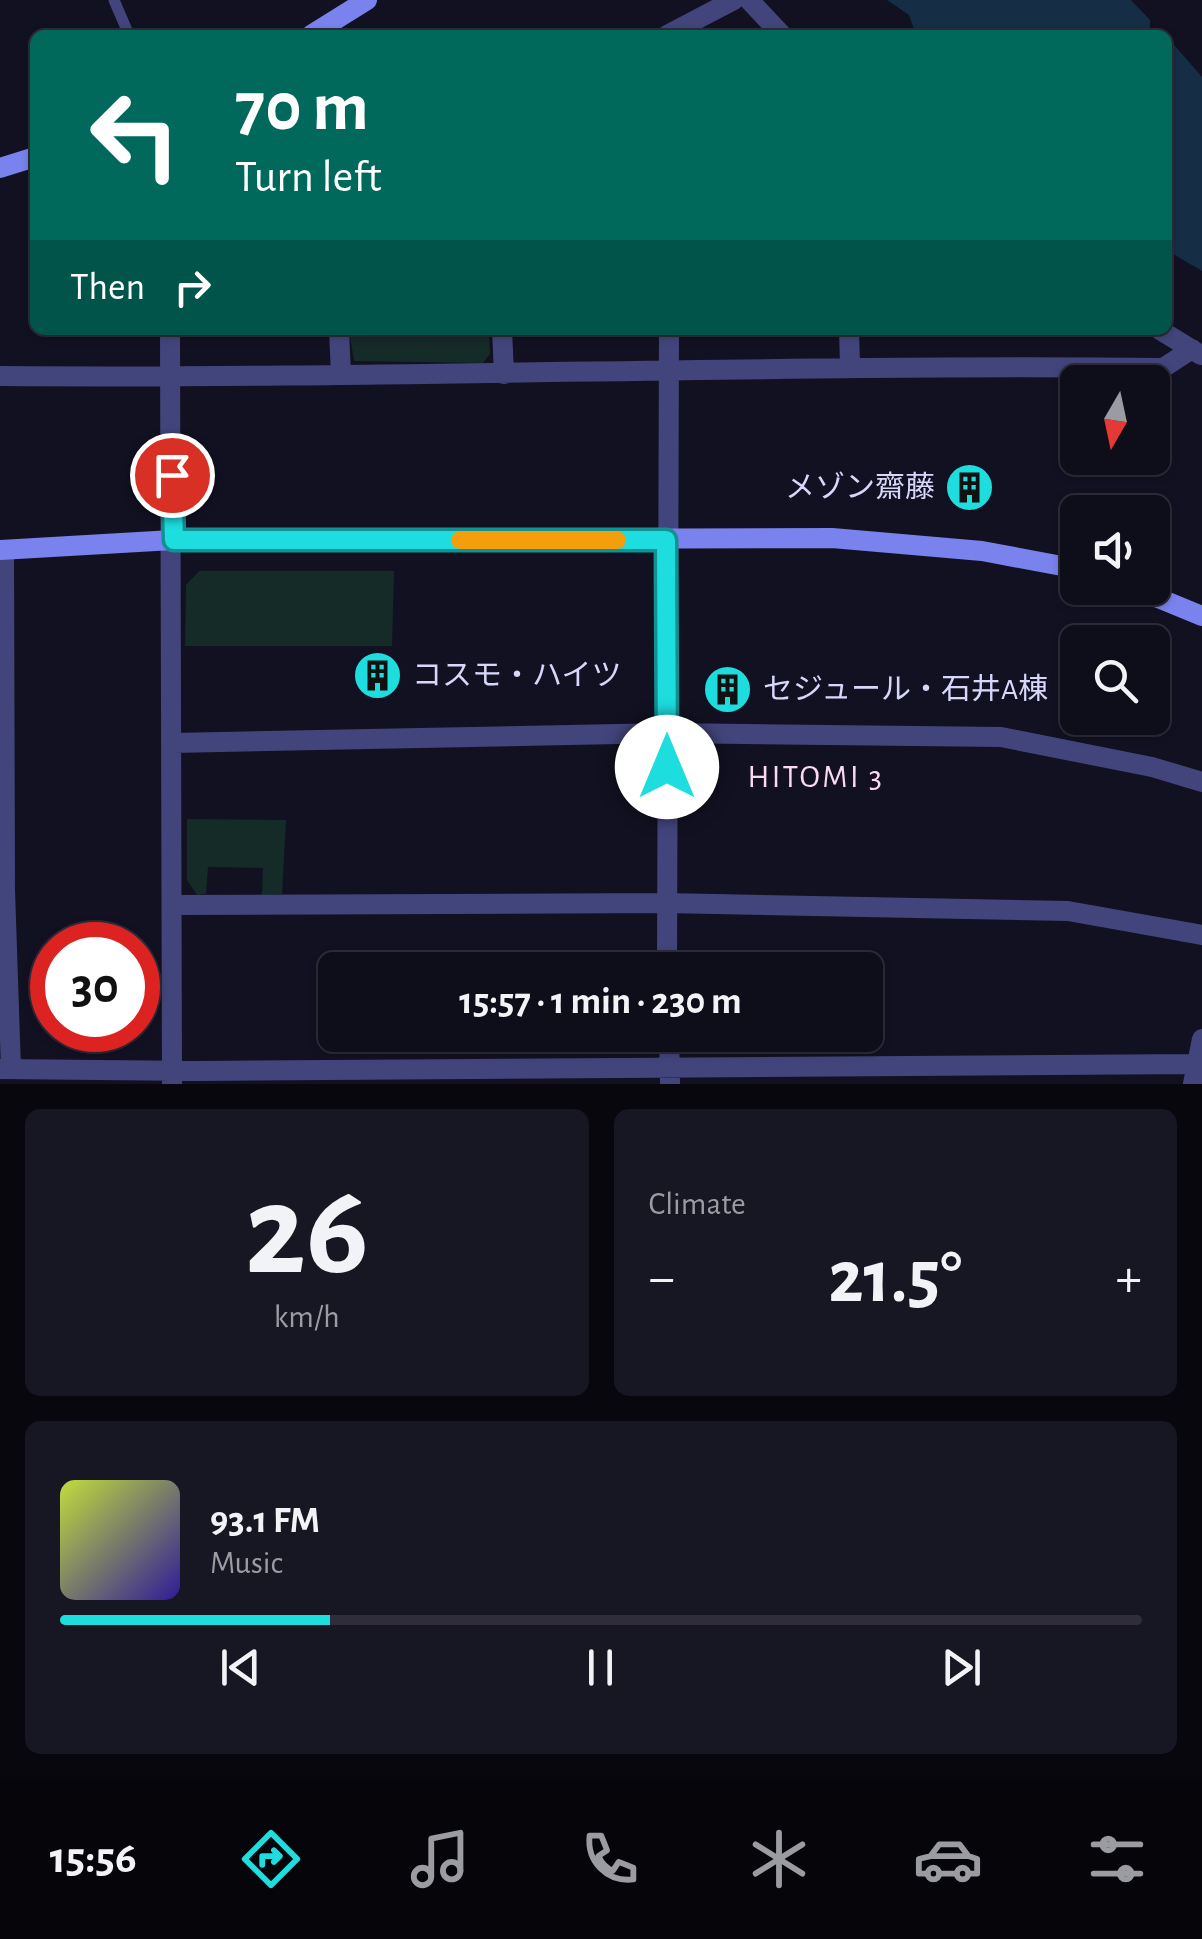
<!DOCTYPE html>
<html lang="en">
<head>
<meta charset="utf-8">
<style>
  :root { --surface:#0e0d1a; --page:#171623; --text:#f1f3f6; --muted:#9b9ca2; --line:#2e2d39; --accent:#1ddddf }
  body { margin:0; font-family:"Alegreya Sans","Noto Sans JP",sans-serif; background:var(--page); color:var(--text); height:100vh; display:flex; flex-direction:column; font-size:38px; white-space:nowrap }
  * { box-sizing:border-box; margin:0 }
  p { font-size:32px; color:var(--muted) }
  .icon { flex:none; width:55px; height:55px; fill:none; stroke:currentColor; stroke-width:2; stroke-linecap:round; stroke-linejoin:round }
  .map { position:relative; height:1084px; overflow:hidden }
  .sheet { display:flex; flex-direction:column; gap:25px; padding:25px; background:#08070e; flex:1 }
  .sheet>* { flex:none }
  .top-card { position:absolute; left:30px; top:30px; width:1142px; height:305px; border-radius:15px; box-shadow:0 2px 8px #0004,0 0 0 2px var(--line); background:#00695c; color:#fff; overflow:hidden }
  .needle { width:65px; rotate:189deg }
  .controls { position:absolute; left:1060px; top:365px; display:grid; gap:20px }
  .controls a { display:grid; place-items:center; width:110px; height:110px; border-radius:15px; background:var(--surface); box-shadow:0 2px 8px #0004,0 0 0 2px var(--line); font-size:50px }
  .speed { position:absolute; left:30px; top:922px; display:flex; gap:20px; font-size:50px; font-weight:700; text-align:center }
  .speed>* { display:grid; place-content:center; width:130px; height:130px; border-radius:50%; background:var(--surface); box-shadow:0 2px 8px #0004,0 0 0 2px var(--line); line-height:1 }
  .speed .limit { border:15px solid #d22; background:#fff; color:#111 }
  .pin { position:absolute; display:grid; place-items:center; width:85px; height:85px; color:#fff; margin:-42px; border:5px solid #fff; border-radius:50%; box-shadow:0 2px 10px #0007 }
  .me { position:absolute; width:110px; margin:-55px; rotate:0deg; stroke-linejoin:round; filter:drop-shadow(0 0 8px #0008) }
  .turn { display:flex; align-items:center; gap:35px; height:210px; padding:0 40px; font-size:45px }
  .turn .icon { width:130px; height:130px; stroke-width:2.5 }
  .turn b { display:block; font-size:70px; line-height:85px }
  .then { display:flex; align-items:center; height:95px; padding:0 40px; background:#0003; gap:20px; font-size:38px }
  .big { font-size:75px; font-weight:700; line-height:1.1 }
  .sheet .card { flex:1; display:flex; flex-direction:column; justify-content:center; gap:15px; min-width:0; padding:0 35px; border-radius:15px; background:var(--page) }
  .sheet .dial { align-items:center; gap:0 }
  .dial b { font-size:130px; line-height:1 }
  .song { display:flex; align-items:center; gap:30px }
  .cover { width:120px; height:120px; border-radius:15px; background:linear-gradient(135deg,hsl(70 70% 55%),hsl(250 70% 35%)) }
  .played { height:10px; border-radius:5px; background:linear-gradient(90deg,var(--accent) 25%,var(--line) 25%) }
  .keys { display:flex; justify-content:space-around; direction:ltr }
  .heat { display:flex; justify-content:space-between; align-items:center; font-size:55px; direction:ltr }
  .sheet .tiles { flex:1; display:grid; gap:25px; grid-template-columns:1fr 1fr }
  .card:last-child { grid-column:span 2 }
  .trip { position:absolute; left:318px; top:952px; width:565px; height:100px; border-radius:15px; background:var(--surface); box-shadow:0 2px 8px #0004,0 0 0 2px var(--line); font-weight:700; line-height:100px; text-align:center }
  .tabs { display:flex; height:160px; justify-content:space-around; align-items:center; background:#06050a; color:var(--muted) }
  .tabs .icon { width:70px; height:70px }
  .tabs .on { color:var(--accent) }
  .tabs b { font-size:45px; color:var(--text) }
  .map>svg:first-child { display:block }
</style>
</head>
<body>
<div class="map">
<svg width="1202" height="1084" viewBox="0 0 1202 1084">
  <rect width="100%" height="100%" fill="#121122"/>
  <!-- green -->
  <path fill="#152b28" d="M349 330H489L490 354 483 363 354 361Z
    M199 571H394L392 646H185L186 585Z
    M187 819 286 820 282 894 262 895 263 868 208 867 206 894 197 895 187 880Z"/>
  <!-- water -->
  <path fill="#162d46" d="M887 0H1131L1150 20V28L1162 35H916L909 15Z
    M1168 38 1202 77V271L1168 251Z"/>
  <g fill="none" stroke-linecap="round" stroke-linejoin="round">
    <!-- lane -->
    <path stroke="#42457b" stroke-width="11" d="M114 0 129 35"/>
    <!-- street -->
    <path stroke="#42457b" stroke-width="20" d="M749 0 782 35
      M667 35 734 0
      M170 330 172 1083
      M339 330 341 375
      M502 330 504 374
      M849 330 850 365
      M1160 330 1201 355
      M0 376C388 379 775 364 1163 368L1192 349
      M4 550 5 890 11 1069
      M173 743 668 733 1001 737 1152 767 1202 782
      M174 905 665 903 1068 911 1202 935
      M667 970 669 330
      M669 1035 670 1084
      M0 1069 197 1071 1196 1064
      M1193 1084 1202 1039"/>
    <!-- secondary -->
    <path stroke="#7a82ed" stroke-width="20" d="M311 35 367 0
      M0 168 35 157
      M0 550 173 540 832 538 982 551 1078 569
      M1134 588 1202 616"/>
  </g>
  <g fill="none" stroke-linecap="round" stroke-linejoin="round">
    <defs>
      <path id="route" d="M172 475 174 540H666L667 767"/>
    </defs>
    <!-- route casing -->
    <use href="#route" stroke="#139091" stroke-width="25"/>
    <!-- route -->
    <use href="#route" stroke="#1ddddf" stroke-width="18"/>
    <!-- slow -->
    <path stroke="#f59e0b" stroke-width="18" d="M460 540H617"/>
  </g>
  <!-- icons -->
  <defs>
    <symbol id="building-disc" viewBox="-11 -11 22 22"><circle r="9.5" fill="#1ddddf" stroke="#121122"/><path d="M-4-6H4V6H1V3H-1V6H-4ZM-2.5-4.3h1.7v1.8h-1.7ZM.8-4.3h1.7v1.8H.8ZM-2.5-1h1.7V.8h-1.7ZM.8-1h1.7V.8H.8Z" fill="#111"/></symbol>
  </defs>
  <g fill-rule="evenodd">
    <use href="#building-disc" x="942" y="460" width="55" height="55"/>
    <use href="#building-disc" x="350" y="648" width="55" height="55"/>
    <use href="#building-disc" x="700" y="662" width="55" height="55"/>
  </g>
  <g text-anchor="middle" dominant-baseline="central" stroke-width="10" stroke-linejoin="round" paint-order="stroke">
    <!-- poi labels -->
    <g font-size="30" fill="#d8d7fa" stroke="#121122" text-anchor="start">
      <text x="935" y="488" text-anchor="end">メゾン齋藤</text>
      <text x="412" y="676">コスモ・ハイツ</text>
      <text x="763" y="690">セジュール・石井A棟</text>
    </g>
    <!-- neighbourhood labels -->
    <g font-size="32" letter-spacing="2.5" fill="#fad9f1" stroke="#121122">
      <text x="816" y="777">HITOMI 3</text>
    </g>
  </g>
</svg>
<div class="controls">
<a><svg class="needle" viewBox="-14 -14 28 28"><path d="M0-13l5 13h-10z" fill="#e53935"/><path d="M0 13l5-13h-10z" fill="#9b9ca2"/></svg></a>
<a><svg class="icon" aria-label="sound" viewBox="0 0 24 24"><path d="M4 9h4l5-4v14l-5-4H4zM17 9q2 3 0 6"/></svg></a>
<a><svg class="icon" aria-label="search" viewBox="0 0 24 24"><circle cx="10" cy="10" r="6"/><path d="M15 15l6 6"/></svg></a>
</div>
<div class="speed"><div class="limit">30</div></div>
<div class="pin" style="left:172px;top:475px;background:#d93025"><svg class="icon" aria-label="arrive" viewBox="0 0 24 24"><path d="M6 21V4h12l-3 4 3 4H6"/></svg></div>
<svg class="me" style="left:667px;top:767px" viewBox="-20 -20 40 40"><circle r="19" fill="#fff"/><path d="M0-13L10 11 0 6-10 11z" fill="#1ddddf"/></svg>
<div class="trip">15:57 · 1 min · 230 m</div>
<div class="top-card">
<div class="turn"><svg class="icon" aria-label="left" viewBox="0 0 24 24"><path d="M17 20v-9H6M10 6l-5 5 5 5"/></svg><div><b>70 m</b>Turn left</div></div>
<div class="then">Then<svg class="icon" aria-label="right" viewBox="0 0 24 24"><path d="M7 20v-9h11M14 6l5 5-5 5"/></svg></div>
</div>
</div>
<section class="sheet">
<div class="tiles">
<div class="card dial"><b>26</b><p>km/h</p></div>
<div class="card"><p>Climate</p>
<div class="heat"><a>−</a><b class="big">21.5°</b><a>+</a></div>
</div>
<div class="card">
<div class="song"><i class="cover"></i><div><b>93.1 FM</b><p>Music</p></div></div>
<div class="played"></div>
<div class="keys"><svg class="icon" aria-label="previous" viewBox="0 0 24 24"><path d="M18 5L8 12l10 7zM5 5v14"/></svg><svg class="icon" aria-label="pause" viewBox="0 0 24 24"><path d="M8 5v14M16 5v14"/></svg><svg class="icon" aria-label="next" viewBox="0 0 24 24"><path d="M6 5l10 7-10 7zM19 5v14"/></svg></div>
</div>
</div>
</section>
<nav class="tabs">
<b>15:56</b>
<svg class="icon on" aria-label="directions" viewBox="0 0 24 24"><path d="M12 3l9 9-9 9-9-9zM9 14v-3h6M13 9l2 2-2 2"/></svg>
<svg class="icon" aria-label="music" viewBox="0 0 24 24"><path d="M9 18V5l10-2v13"/><circle cx="6" cy="18" r="3"/><circle cx="16" cy="16" r="3"/></svg>
<svg class="icon" aria-label="phone" viewBox="0 0 24 24"><path d="M5 4h4l2 5-3 2q2 4 5 5l2-3 5 2v4C11 20 4 13 5 4z"/></svg>
<svg class="icon" aria-label="climate" viewBox="0 0 24 24"><path d="M12 3v18M4 7l16 10M4 17L20 7"/></svg>
<svg class="icon" aria-label="car" viewBox="0 0 24 24"><path d="M5 17H2v-5l4-1 3-4h7l3 4 3 1v5h-3M9 17h6M6 11h13"/><circle cx="7" cy="17" r="2"/><circle cx="17" cy="17" r="2"/></svg>
<svg class="icon" aria-label="filters" viewBox="0 0 24 24"><path d="M4 7h16M4 17h16"/><circle cx="9" cy="7" r="2"/><circle cx="15" cy="17" r="2"/></svg>
</nav>
</body>
</html>
